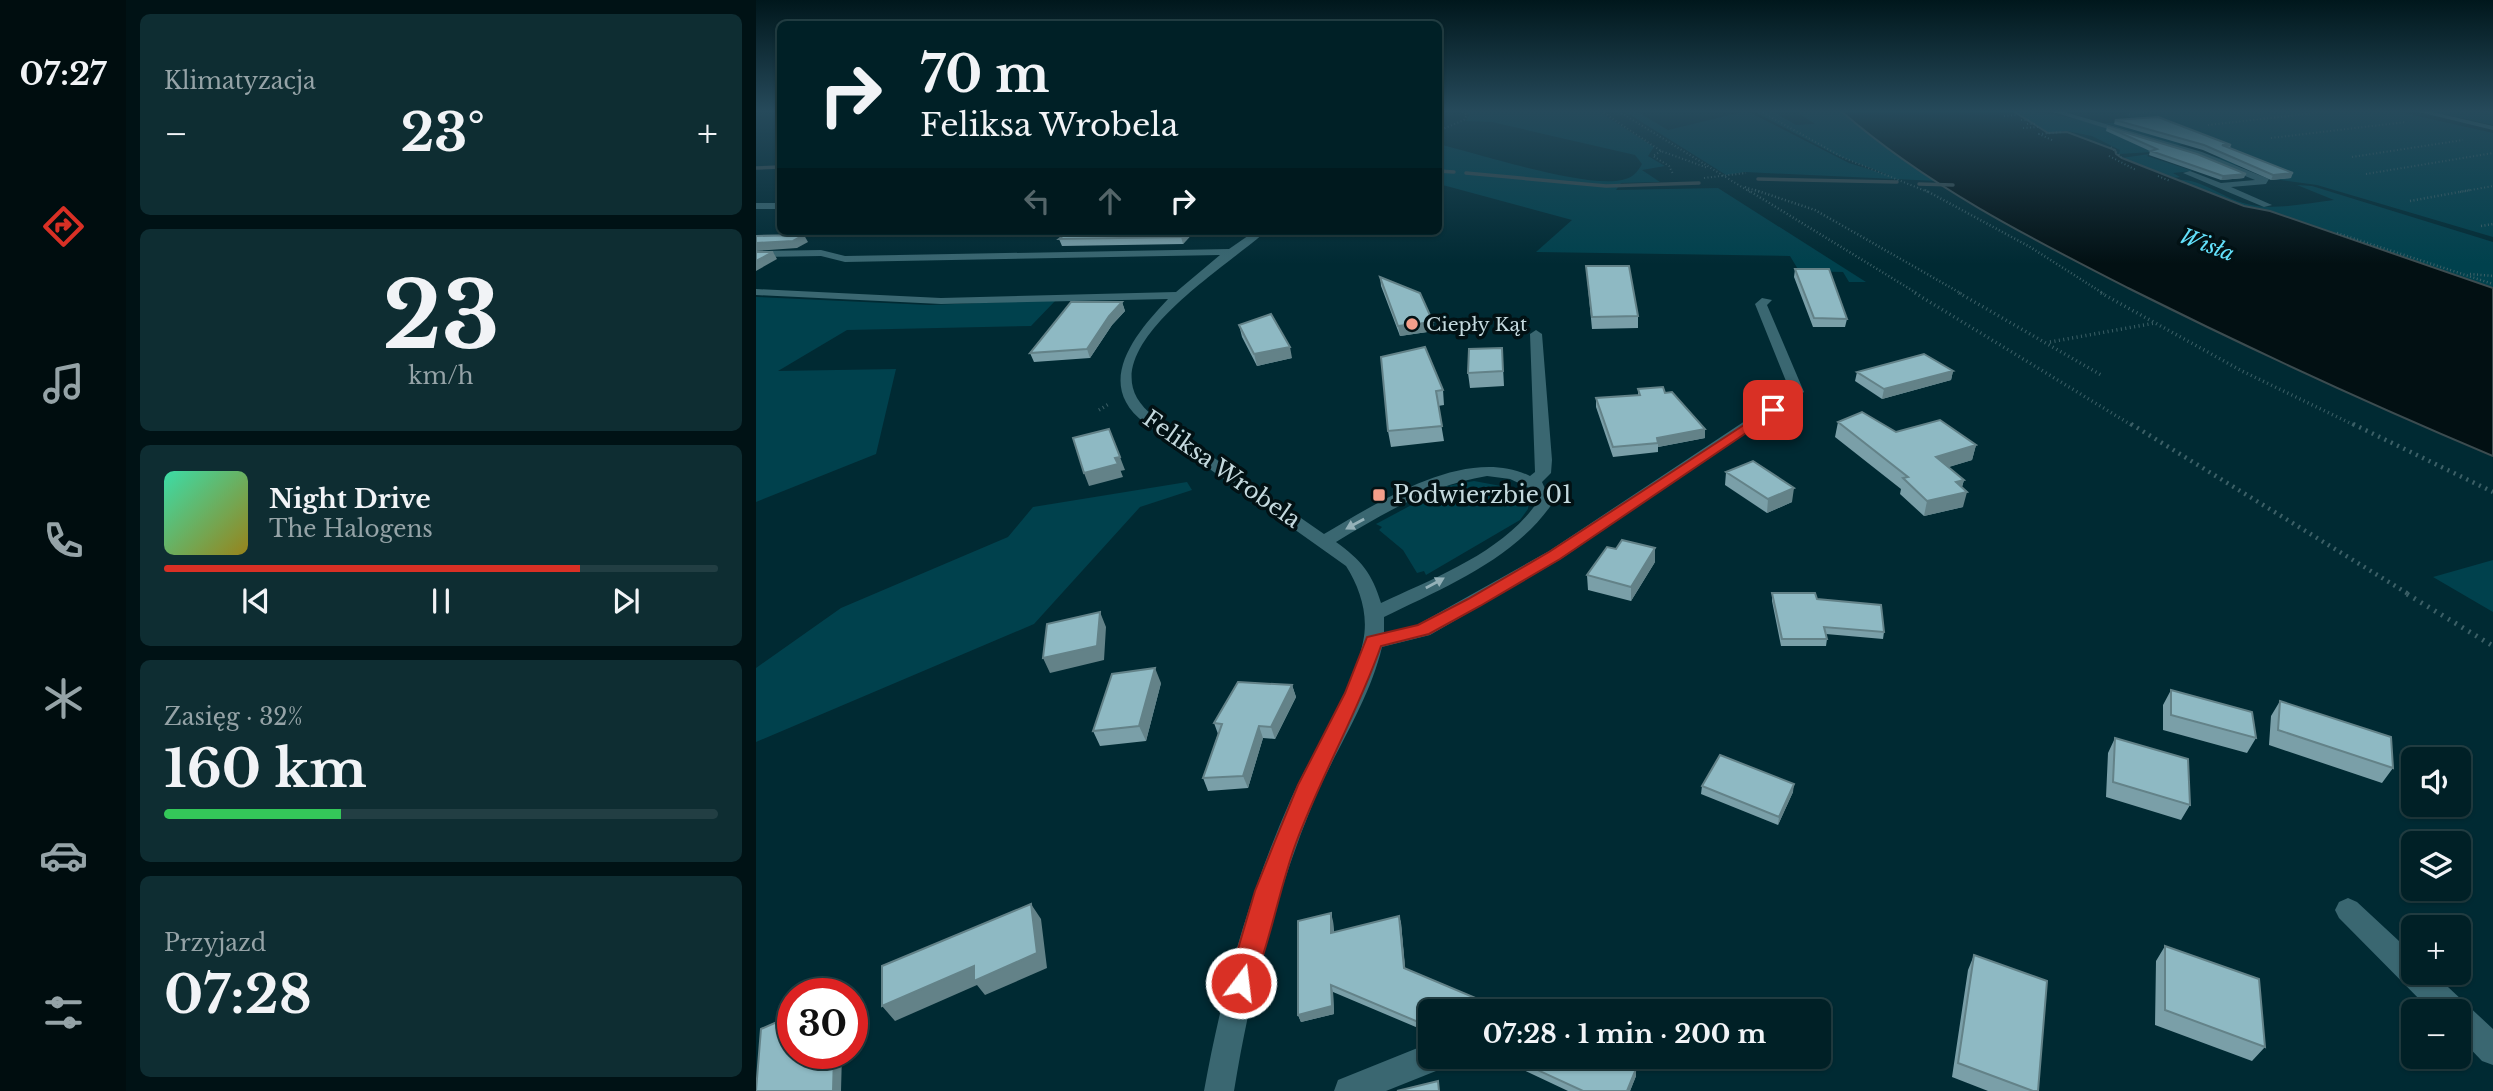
<!DOCTYPE html>
<html lang="pl">
<head>
<meta charset="utf-8">
<style>
  :root { --surface:#002026; --page:#0e2d32; --text:#f1f3f6; --muted:#95a3a7; --line:#223e43; --accent:#d93025 }
  body { margin:0; font-family:"Libre Baskerville",serif; background:var(--page); color:var(--text); height:100vh; display:flex; flex-direction:column; font-size:26px; white-space:nowrap }
  * { box-sizing:border-box; margin:0 }
  p { font-size:23px; color:var(--muted) }
  .icon { flex:none; width:38px; height:38px; fill:none; stroke:currentColor; stroke-width:2; stroke-linecap:round; stroke-linejoin:round }
  .map { position:relative; flex:1; overflow:hidden }
  .drawer { display:flex; flex-direction:column; gap:14px; padding:14px; background:#001215; width:630px }
  .drawer>* { flex:none }
  .top-card { position:absolute; left:21px; top:21px; width:665px; height:214px; border-radius:10px; box-shadow:0 2px 5px #0004,0 0 0 2px var(--line); background:#002026; color:var(--text); overflow:hidden }
  .buttons { position:absolute; left:1645px; top:747px; display:grid; gap:14px }
  .buttons a { display:grid; place-items:center; width:70px; height:70px; border-radius:10px; background:var(--surface); box-shadow:0 2px 5px #0004,0 0 0 2px var(--line); font-size:35px }
  .speed { position:absolute; left:21px; top:978px; display:flex; gap:14px; font-size:35px; font-weight:700; text-align:center }
  .speed>* { display:grid; place-content:center; width:91px; height:91px; border-radius:50%; background:var(--surface); box-shadow:0 2px 5px #0004,0 0 0 2px var(--line); line-height:1 }
  .speed .limit { border:10px solid #d22; background:#fff; color:#111 }
  .pin { position:absolute; display:grid; place-items:center; width:60px; height:60px; color:#fff; margin:-30px; border-radius:14px; box-shadow:0 4px 10px #0006 }
  .me { position:absolute; width:77px; margin:-38px; rotate:15deg; stroke-linejoin:round; filter:drop-shadow(0 0 5px #0008) }
  .turn { display:flex; align-items:center; gap:24px; height:147px; padding:0 28px; font-size:32px }
  .turn .icon { width:91px; height:91px; stroke-width:2.5 }
  .turn b { display:block; font-size:49px; line-height:60px }
  .lanes { display:flex; align-items:center; height:66px; padding:0 28px; background:#0003; justify-content:center; gap:35px; direction:ltr }
  .lanes .off { opacity:.35 }
  .big { font-size:52px; font-weight:800; line-height:1.1 }
  .drawer .widget { flex:1; display:flex; flex-direction:column; justify-content:center; gap:10px; min-width:0; padding:0 24px; border-radius:10px; background:var(--page) }
  .drawer .dial { align-items:center; gap:0 }
  .dial b { font-size:91px; line-height:1 }
  .song { display:flex; align-items:center; gap:21px }
  .cover { width:84px; height:84px; border-radius:10px; background:linear-gradient(135deg,hsl(160 70% 55%),hsl(50 70% 35%)) }
  .played { height:7px; border-radius:4px; background:linear-gradient(90deg,var(--accent) 75%,var(--line) 75%) }
  .keys { display:flex; justify-content:space-around; direction:ltr }
  .heat { display:flex; justify-content:space-between; align-items:center; font-size:38px; direction:ltr }
  .charge { height:10px; border-radius:5px; background:linear-gradient(90deg,#34c759 32%,var(--line) 0) }
  .trip { position:absolute; left:662px; top:999px; width:413px; height:70px; border-radius:10px; background:var(--surface); box-shadow:0 2px 5px #0004,0 0 0 2px var(--line); font-weight:800; line-height:70px; text-align:center }
  main { display:flex; flex:1; min-height:0 }
  .dock { display:flex; flex-direction:column; width:126px; justify-content:space-around; align-items:center; background:#000d0f; color:var(--muted) }
  .dock .icon { width:49px; height:49px }
  .dock .selected { color:var(--accent) }
  .dock b { font-size:32px; color:var(--text) }
  .map>svg:first-child { display:block }
</style>
</head>
<body>
<main>
<nav class="dock">
<b>07:27</b>
<svg class="icon selected" aria-label="directions" viewBox="0 0 24 24"><path d="M12 3l9 9-9 9-9-9zM9 14v-3h6M13 9l2 2-2 2"/></svg>
<svg class="icon" aria-label="music" viewBox="0 0 24 24"><path d="M9 18V5l10-2v13"/><circle cx="6" cy="18" r="3"/><circle cx="16" cy="16" r="3"/></svg>
<svg class="icon" aria-label="phone" viewBox="0 0 24 24"><path d="M5 4h4l2 5-3 2q2 4 5 5l2-3 5 2v4C11 20 4 13 5 4z"/></svg>
<svg class="icon" aria-label="climate" viewBox="0 0 24 24"><path d="M12 3v18M4 7l16 10M4 17L20 7"/></svg>
<svg class="icon" aria-label="car" viewBox="0 0 24 24"><path d="M5 17H2v-5l4-1 3-4h7l3 4 3 1v5h-3M9 17h6M6 11h13"/><circle cx="7" cy="17" r="2"/><circle cx="17" cy="17" r="2"/></svg>
<svg class="icon" aria-label="filters" viewBox="0 0 24 24"><path d="M4 7h16M4 17h16"/><circle cx="9" cy="7" r="2"/><circle cx="15" cy="17" r="2"/></svg>
</nav>
<section class="drawer">
<div class="widget"><p>Klimatyzacja</p>
<div class="heat"><a>−</a><b class="big">23°</b><a>+</a></div>
</div>
<div class="widget dial"><b>23</b><p>km/h</p></div>
<div class="widget">
<div class="song"><i class="cover"></i><div><b>Night Drive</b><p>The Halogens</p></div></div>
<div class="played"></div>
<div class="keys"><svg class="icon" aria-label="previous" viewBox="0 0 24 24"><path d="M18 5L8 12l10 7zM5 5v14"/></svg><svg class="icon" aria-label="pause" viewBox="0 0 24 24"><path d="M8 5v14M16 5v14"/></svg><svg class="icon" aria-label="next" viewBox="0 0 24 24"><path d="M6 5l10 7-10 7zM19 5v14"/></svg></div>
</div>
<div class="widget"><p>Zasięg · 32%</p><b class="big">160 km</b><div class="charge"></div></div>
<div class="widget"><p>Przyjazd</p><b class="big">07:28</b></div>
</section>
<div class="map">
<svg width="1737" height="1091" viewBox="0 0 1737 1091">
  <rect width="100%" height="100%" fill="#002a33"/>
  <!-- green -->
  <path fill="#00414d" d="M708 111H842L898 147 892 156 909 166 886 170 904 182 865 183 860 190 962 188 1110 282H1093L1087 272 1043 271 1034 256 780 252 816 220 683 184 682 144C724 154 828 188 866 180 876 178 881 173 886 164L879 155 736 122 710 121 713 115Z
    M868 111H880L912 130 991 111 1093 163 1135 176 1080 155 997 111H1016L1040 125 1059 124 1039 111H1085L1129 147 1181 181 989 172 970 175Z
    M1257 111C1296 112 1336 121 1373 135L1367 136C1381 143 1399 145 1414 151L1363 154 1364 150 1336 136 1311 131 1292 133Z
    M1372 111H1639L1737 133V237L1561 185 1517 179 1486 168 1523 179 1533 178 1474 164 1443 152 1463 158 1491 155 1454 141 1421 145 1348 123H1387L1371 116Z
    M1673 111H1737V125Z
    M1393 154 1391 156 1437 171 1417 173 1424 177 1417 178 1366 158Z
    M1420 180C1446 178 1465 198 1491 204 1518 211 1551 203 1578 200L1541 185 1556 186 1737 242V288L1514 211 1488 206Z
    M0 297 173 305 300 300 275 326 91 330 22 371 140 369 120 454 0 502Z
    M718 481 756 488 773 499 772 509 764 520 670 575 668 571 661 573 647 550 623 530 626 527 620 524 691 486Z
    M431 482 436 490 384 507 278 624 0 742V668L85 608 252 537 277 507Z
    M1737 560V612L1677 577Z"/>
  <!-- water -->
  <path fill="#021013" stroke="#3c4c50" stroke-width="2" d="M1085 111H1257L1292 133 1311 132 1359 150 1360 154 1366 158 1488 206 1514 211 1737 288V456C1613 404 1492 348 1372 288 1272 237 1170 185 1085 111Z"/>
  <g fill="none" stroke-linecap="round" stroke-linejoin="round">
    <!-- stream -->
    <path stroke="#3c4c50" stroke-width="3.5" d="M0 168 24 167
      M682 171 698 172
      M710 173 850 186 943 183
      M1002 179 1141 182
      M1163 184 1197 185"/>
    <!-- path-far4 -->
    <path stroke="#3c6067" stroke-width="2" stroke-dasharray="1 2.5" stroke-linecap="butt" d="M845 111 905 151 952 168
      M862 111 994 192
      M1004 111 1088 158 1172 192
      M1373 114 1404 111
      M1248 116 1260 115
      M1265 120H1273
      M1271 124H1279
      M1452 125 1577 111
      M1267 128 1283 127
      M682 131 708 120 711 115 705 111
      M1515 138 1650 122
      M1296 140 1283 134 1307 132
      M1355 147 1366 158
      M905 151 897 156 913 166 917 174
      M1353 156 1380 170
      M1596 157 1707 140
      M1610 174 1737 153
      M1402 176 1414 181
      M948 178 990 173
      M989 187 1004 192
      M1704 192 1737 186"/>
    <!-- path-far3 -->
    <path stroke="#3c6067" stroke-width="2.5" stroke-dasharray="1 2.5" stroke-linecap="butt" d="M992 190 1162 294
      M999 190 1059 210 1206 294
      M1169 190 1274 247 1348 294
      M1654 201 1714 190
      M1725 226 1737 224
      M1581 233 1737 284
      M1714 274 1737 276"/>
    <!-- path-far2 -->
    <path stroke="#3c6067" stroke-width="3.5" stroke-dasharray="1 3.5" stroke-linecap="butt" d="M1159 293 1377 426
      M1203 293 1347 376
      M1345 293 1486 371 1600 426
      M1294 342 1399 323
      M343 410 353 404"/>
    <!-- path-far1 -->
    <path stroke="#3c6067" stroke-width="4.5" stroke-dasharray="2 5" stroke-linecap="butt" d="M1375 424 1654 595
      M1597 424 1737 492"/>
    <!-- path -->
    <path stroke="#3c6067" stroke-width="5" stroke-dasharray="2 6" stroke-linecap="butt" d="M1651 594 1737 646"/>
    <!-- minor -->
    <path fill="#3a6771" fill-rule="evenodd" d="M1294 111H1305L1446 152 1513 179 1510 184 1475 187 1516 205 1508 207 1427 173 1434 171 1465 183 1499 180 1440 156Z
      M1659 111H1672L1737 126V130Z
      M0 203H24V209H0Z
      M499 231H510C474 266 317 357 399 417L568 534C623 502 710 445 774 476L779 472 774 334 780 330 786 334 796 460 795 473 786 482 796 504C757 560 687 588 628 617V633L661 625 793 551 1034 391 999 304 1006 298 1016 300 1011 305 1048 392 805 559 674 635 626 647C613 702 579 750 557 803 519 896 494 992 478 1091H448C466 991 493 894 534 801 557 748 595 699 607 642 613 615 604 588 590 566L389 423C337 384 379 334 412 299L185 304 0 295V289L185 298 420 292 464 255 89 262 65 256 0 257V251L65 250 89 256 473 249ZM731 476 754 479 775 489 780 504C745 553 678 578 625 603 616 573 605 560 580 542 628 513 675 485 731 476Z
      M1592 898 1601 902 1657 954V973H1677L1737 1029V1065L1726 1061 1703 1037V1012H1676L1583 918 1579 910 1583 902Z
      M674 1043V1057H689L685 1069 630 1091H578L582 1080Z"/>
  </g>
  <!-- wall -->
  <path fill="#7a9fa8" d="M1359 120 1475 145 1474 148 1535 178 1515 180 1447 150 1358 124Z
    M1351 127 1488 178 1465 180 1393 155 1394 151 1350 131Z
    M313 231H439L427 244 306 246 303 239Z
    M830 266 882 316V328L836 329Z
    M1039 269 1091 319 1089 327H1057L1038 277Z
    M624 277 677 322 678 331 644 336 625 286Z
    M366 302 369 311 356 325 334 358 278 362 274 353Z
    M483 325 536 358 501 366 486 337Z
    M746 348 748 386 714 388 712 373Z
    M625 357 687 390 688 405 682 406 688 441 635 447 632 431Z
    M1197 371 1195 380 1126 399 1099 381 1101 372Z
    M882 389 909 393 949 429V438L902 447V452L857 457 840 407V398L882 395Z
    M1082 422 1220 445 1216 460 1192 467 1208 480 1206 487 1207 507 1168 516 1144 494 1145 489 1079 437Z
    M970 472 1036 502 1011 513 969 485Z
    M899 562 875 601 832 590 831 575Z
    M1016 593 1061 599 1128 632 1127 639 1070 634 1071 639 1070 646H1025L1016 601Z
    M405 683 390 741 344 746 337 731Z
    M536 685 540 697 519 739 507 738 492 788 452 791 447 778 462 734 458 723Z
    M1415 690 1500 738 1491 753 1407 730V705Z
    M1524 701 1637 768 1626 783 1513 745 1515 716Z
    M1359 738 1434 805 1425 820 1350 797 1352 753Z
    M946 786 1037 792 1022 825 945 794Z
    M643 916 645 923 649 969 730 1010 729 1012H674V1033L577 992 578 1014 545 1022 542 1015 577 921 578 932Z
    M1409 946 1509 1047 1496 1061 1399 1025 1400 961Z
    M1218 955 1282 1091H1232L1196 1077 1212 970Z
    M762 1061 880 1069V1076L874 1091H812L763 1068Z"/>
  <!-- shaded-wall -->
  <path fill="#638288" d="M1537 173 1535 178 1515 180 1517 175Z
    M1490 174 1488 178 1465 180 1467 176Z
    M430 231H439L427 244 425 237Z
    M48 235 52 242 41 248 0 251V243Z
    M17 252 21 259 0 271V261Z
    M366 302 369 311 356 325 334 358 331 349 353 316Z
    M677 322 678 331 644 336 642 326Z
    M534 347 536 358 501 366 498 354Z
    M1197 371 1195 380 1126 399 1128 389Z
    M949 429V438L902 447V443L901 438Z
    M1220 445 1216 460 1177 472 1180 457Z
    M364 457 369 470 364 471 359 458Z
    M362 464 367 477 333 486 328 473Z
    M1208 480 1204 493 1211 492 1207 507 1168 516 1171 501 1200 482Z
    M1038 488 1036 502 1011 513 1012 499Z
    M899 548V562L875 601V587Z
    M344 612 350 627 348 660 294 673 287 658Z
    M399 668 405 683 390 741 383 726Z
    M536 685 540 697 519 739 515 727Z
    M503 726 507 738 492 788 487 776Z
    M1038 784 1037 792 1022 825 1023 817Z
    M275 904 285 919 291 968 229 995 221 985 139 1021 126 1006Z
    M575 913 577 921 578 940 575 933Z
    M643 916 645 923 650 976 648 968Z
    M575 985 577 992 578 1014 545 1022 542 1015Z
    M729 1002 730 1010 729 1012H724Z
    M78 1054H86L85 1091H77Z
    M880 1069V1076L874 1091H871Z"/>
  <!-- building -->
  <path fill="#8eb9c3" stroke="#638288" stroke-width="2" d="M1402 117 1475 145H1466L1537 173 1517 175 1448 145 1359 120Z
    M1351 127 1441 154 1490 174 1467 176 1395 151 1401 149Z
    M313 231H430L425 237 303 239Z
    M48 235 37 241 0 243V236Z
    M0 252H17L0 261Z
    M830 266H873L882 316 836 317Z
    M1039 269H1073L1091 319 1058 318Z
    M624 277 664 293 677 322 642 326Z
    M315 302H366L353 316 331 349 274 353Z
    M515 314 534 347 498 354 483 325Z
    M669 347 687 390 680 391 686 426 632 431 625 357Z
    M746 348 747 371 712 373 713 349Z
    M1168 354 1197 371 1128 389 1101 372Z
    M907 387 909 393 916 392 949 429 901 438 902 443 857 447 840 398 884 395 882 389Z
    M1106 412 1140 432 1184 420 1220 445 1180 457 1208 480 1200 482 1211 492 1171 501 1147 478 1152 477 1082 422Z
    M353 429 364 457 359 458 362 464 328 473 317 438Z
    M997 461 1038 488 1012 499 970 472Z
    M866 540 899 548 875 587 831 575 851 547 860 549Z
    M1016 593H1059L1061 599 1125 605 1128 632 1068 627 1071 639H1026Z
    M344 612 341 646 287 658 291 624Z
    M399 668 383 726 337 731 356 674Z
    M482 682 536 685 515 727 503 726 487 776 447 778 466 724 458 723Z
    M1415 690 1496 712 1500 738 1415 715Z
    M1524 701 1635 737 1637 768 1522 730Z
    M1359 738 1432 759 1434 805 1357 782Z
    M964 755 1038 784 1023 817 946 786Z
    M275 904 281 953 218 981V966L126 1006V966Z
    M575 913V933L643 916 648 968 729 1002 724 1012H674V1027L575 985 576 1006 542 1015V921Z
    M1409 946 1503 979 1509 1047 1409 1010Z
    M1218 955 1291 981 1282 1091H1277L1202 1063Z
    M37 1015V1054H78L77 1091H0L5 1029Z
    M763 1057H853L880 1069 871 1091H827L762 1061Z
    M682 1081 683 1091H641Z"/>
  <!-- one-way arrows -->
  <defs><path id="oneway-solid" d="M-6-.8H1V-3.2L6.5 0L1 3.2V.8H-6Z" transform="scale(1.75)"/></defs>
  <g fill="#94b1b8">
    <use href="#oneway-solid" transform="translate(599 524) rotate(151)"/>
    <use href="#oneway-solid" transform="translate(679 583) rotate(-29)"/>
  </g>
  <!-- sky -->
  <linearGradient id="sky" x2="0" y2="1"><stop stop-color="#00171c"/><stop offset="0.42" stop-color="#264a5b"/><stop offset="1" stop-color="#264a5b" stop-opacity="0"/></linearGradient>
  <rect width="1737" height="264" fill="url(#sky)"/>
  <!-- route -->
  <path fill="#d93025" stroke="#8d1f18" stroke-width="2" d="M1017 406 1021 407V412L804 559 724 606 673 634 625 646C601 714 565 776 540 843 522 892 514 945 494 992L485 995 476 992 472 983 499 891 519 841 542 785 589 693 611 637 662 625 712 599 793 552Z"/>
  <!-- markers -->
  <g fill="#f49e8a" stroke="#021114" stroke-width="2.5">
    <circle cx="656" cy="324" r="7"/>
    <rect x="616" y="488" width="14" height="14" rx="3.5"/>
  </g>
  <g text-anchor="middle" dominant-baseline="central" stroke-width="7" stroke-linejoin="round" paint-order="stroke">
    <!-- far-poi labels -->
    <g font-size="19" fill="#c4d9de" stroke="#021114" text-anchor="start">
      <text x="670" y="324">Ciepły Kąt</text>
    </g>
    <!-- far-water labels -->
    <g font-size="21" font-style="italic" fill="#63e1fb" stroke="#021114">
      <text transform="translate(1451 245) rotate(21)">Wisła</text>
    </g>
    <!-- street labels -->
    <g font-size="23" fill="#c4d9de" stroke="#021114">
      <text transform="translate(466 469) rotate(35)">Feliksa Wrobela</text>
    </g>
    <!-- poi labels -->
    <g font-size="23" fill="#c4d9de" stroke="#021114" text-anchor="start">
      <text x="637" y="495">Podwierzbie 01</text>
    </g>
  </g>
</svg>
<div class="buttons">
<a><svg class="icon" aria-label="sound" viewBox="0 0 24 24"><path d="M4 9h4l5-4v14l-5-4H4zM17 9q2 3 0 6"/></svg></a>
<a><svg class="icon" aria-label="layers" viewBox="0 0 24 24"><path d="M12 4l9 5-9 5-9-5zM3 14l9 5 9-5"/></svg></a>
<a>+</a>
<a>−</a>
</div>
<div class="speed"><div class="limit">30</div></div>
<div class="pin" style="left:1017px;top:410px;background:#d93025"><svg class="icon" aria-label="arrive" viewBox="0 0 24 24"><path d="M6 21V4h12l-3 4 3 4H6"/></svg></div>
<svg class="me" style="left:485px;top:983px" viewBox="-20 -20 40 40"><circle r="17" fill="#d93025" stroke="#fff" stroke-width="3"/><path d="M0-11L8 9 0 5-8 9z" fill="#fff"/></svg>
<div class="trip">07:28 · 1 min · 200 m</div>
<div class="top-card">
<div class="turn"><svg class="icon" aria-label="right" viewBox="0 0 24 24"><path d="M7 20v-9h11M14 6l5 5-5 5"/></svg><div><b>70 m</b>Feliksa Wrobela</div></div>
<div class="lanes"><svg class="icon off" aria-label="left" viewBox="0 0 24 24"><path d="M17 20v-9H6M10 6l-5 5 5 5"/></svg><svg class="icon off" aria-label="ahead" viewBox="0 0 24 24"><path d="M12 20V5M6 11l6-6 6 6"/></svg><svg class="icon" aria-label="right" viewBox="0 0 24 24"><path d="M7 20v-9h11M14 6l5 5-5 5"/></svg></div>
</div>
</div>
</main>
</body>
</html>
